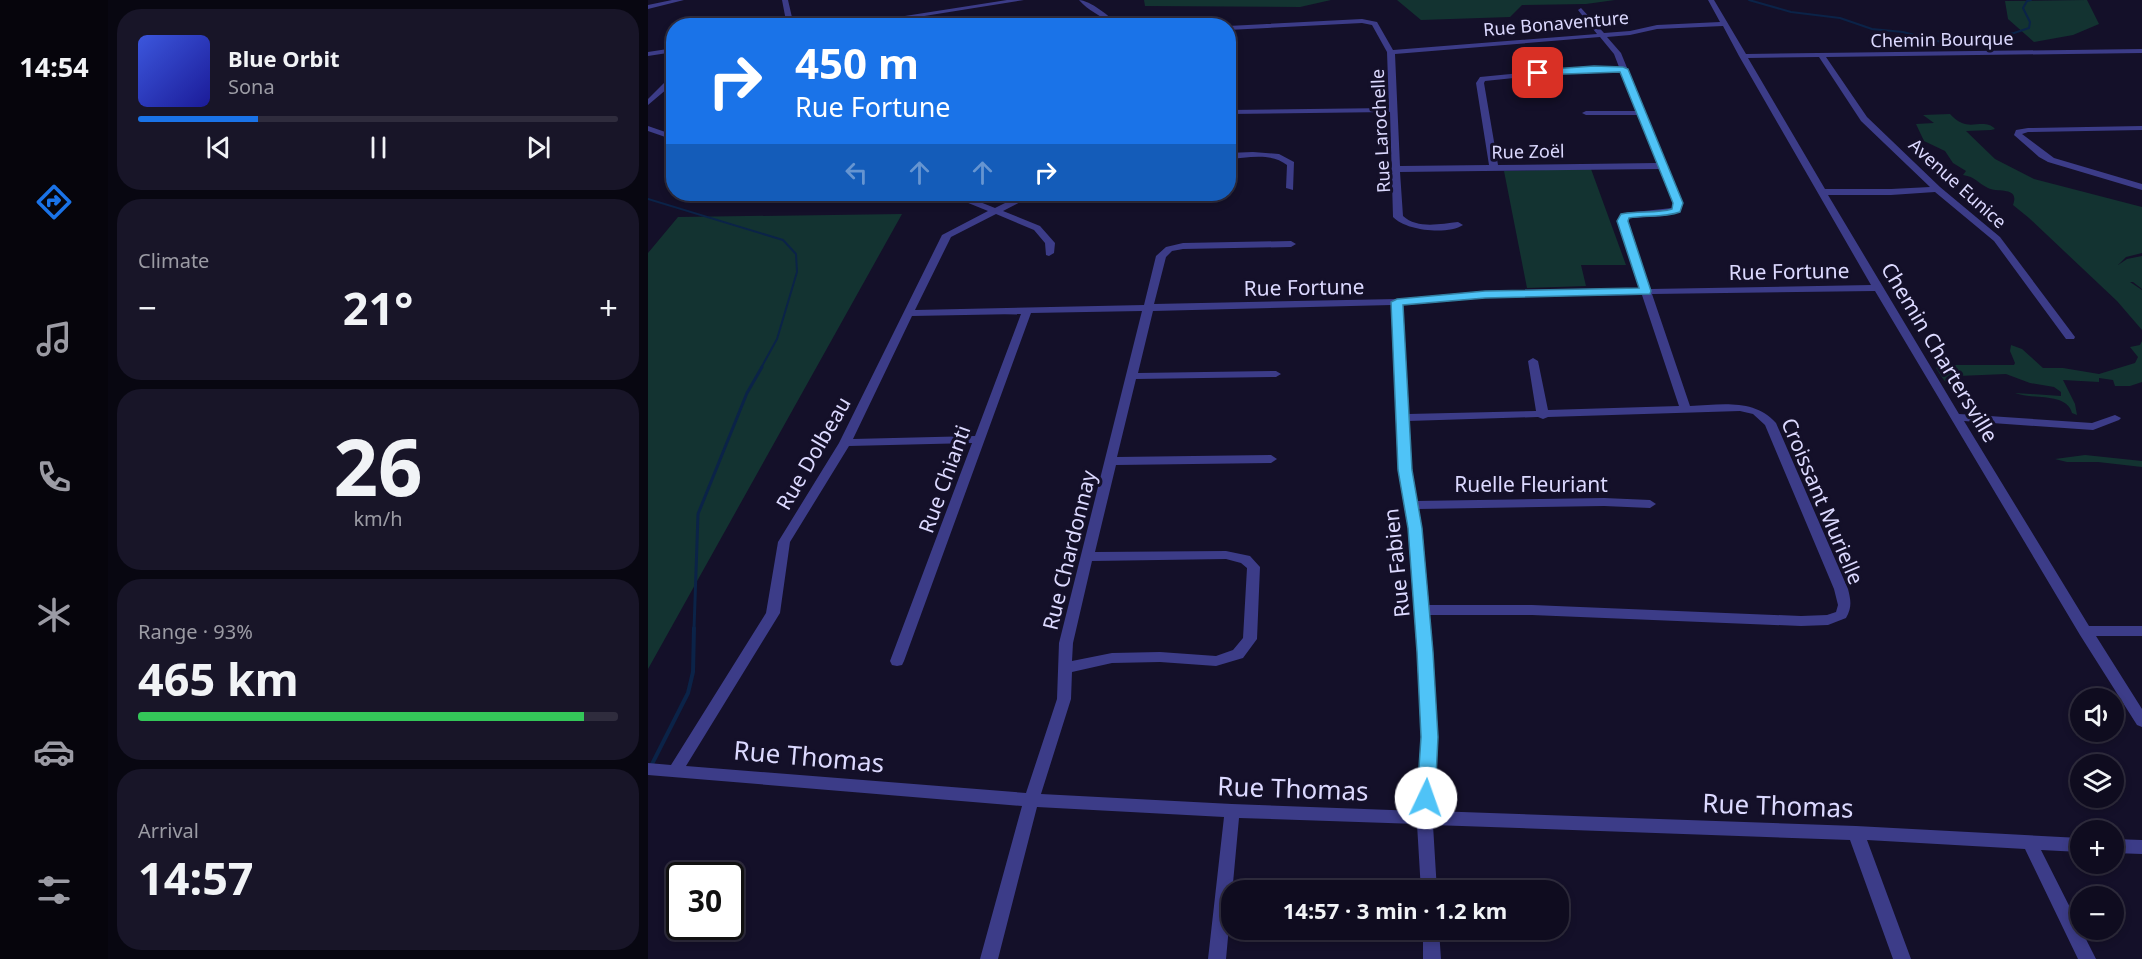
<!DOCTYPE html>
<html lang="en">
<head>
<meta charset="utf-8">
<style>
  :root { --surface:#0f0c1f; --page:#181528; --text:#f1f3f6; --muted:#9b9ba4; --line:#2f2c3d; --accent:#1a73e8 }
  body { margin:0; font-family:"Noto Sans",sans-serif; background:var(--page); color:var(--text); height:100vh; display:flex; flex-direction:column; font-size:22px; white-space:nowrap }
  * { box-sizing:border-box; margin:0 }
  p { font-size:20px; color:var(--muted) }
  .icon { flex:none; width:33px; height:33px; fill:none; stroke:currentColor; stroke-width:2; stroke-linecap:round; stroke-linejoin:round }
  .map { position:relative; flex:1; overflow:hidden }
  .sheet { display:flex; flex-direction:column; gap:9px; padding:9px; background:#080711; width:540px }
  .sheet>* { flex:none }
  .banner { position:absolute; left:18px; top:18px; width:570px; height:183px; border-radius:24px; box-shadow:0 3px 9px #0003,0 0 0 2px var(--line); background:#1a73e8; color:#fff; overflow:hidden }
  .controls { position:absolute; left:1422px; top:688px; display:grid; gap:12px }
  .controls a { display:grid; place-items:center; width:54px; height:54px; border-radius:50%; background:var(--surface); box-shadow:0 3px 9px #0003,0 0 0 2px var(--line); font-size:30px }
  .speed { position:absolute; left:18px; top:862px; display:flex; gap:12px; font-size:30px; font-weight:700; text-align:center }
  .speed>* { display:grid; place-content:center; width:78px; height:78px; border-radius:50%; background:var(--surface); box-shadow:0 3px 9px #0003,0 0 0 2px var(--line); line-height:1 }
  .speed .limit { border:3px solid #111; border-radius:9px; background:#fff; color:#111 }
  .pin { position:absolute; display:grid; place-items:center; width:51px; height:51px; color:#fff; margin:-26px; border-radius:12px; box-shadow:0 3px 9px #0006 }
  .me { position:absolute; width:66px; margin:-33px; rotate:3deg; stroke-linejoin:round; filter:drop-shadow(0 0 4px #0008) }
  .turn { display:flex; align-items:center; gap:21px; height:126px; padding:0 30px; font-size:27px }
  .turn .icon { width:78px; height:78px; stroke-width:2.5 }
  .turn b { display:block; font-size:42px; line-height:51px }
  .lanes { display:flex; align-items:center; height:57px; padding:0 30px; background:#0003; justify-content:center; gap:30px; direction:ltr }
  .lanes .off { opacity:.35 }
  .big { font-size:45px; font-weight:700; line-height:1.1 }
  .sheet .tile { flex:1; display:flex; flex-direction:column; justify-content:center; gap:9px; min-width:0; padding:0 21px; border-radius:24px; background:var(--page) }
  .sheet .dial { align-items:center; gap:0 }
  .dial b { font-size:78px; line-height:1 }
  .song { display:flex; align-items:center; gap:18px }
  .cover { width:72px; height:72px; border-radius:9px; background:linear-gradient(135deg,hsl(230 70% 55%),hsl(240 70% 35%)) }
  .played { height:6px; border-radius:3px; background:linear-gradient(90deg,var(--accent) 25%,var(--line) 25%) }
  .keys { display:flex; justify-content:space-around; direction:ltr }
  .heat { display:flex; justify-content:space-between; align-items:center; font-size:33px; direction:ltr }
  .charge { height:9px; border-radius:4px; background:linear-gradient(90deg,#34c759 93%,var(--line) 0) }
  .trip { position:absolute; left:573px; top:880px; width:348px; height:60px; border-radius:24px; background:var(--surface); box-shadow:0 3px 9px #0003,0 0 0 2px var(--line); font-weight:700; line-height:60px; text-align:center }
  main { display:flex; flex:1; min-height:0 }
  .menu { display:flex; flex-direction:column; width:108px; justify-content:space-around; align-items:center; background:#06050c; color:var(--muted) }
  .menu .icon { width:42px; height:42px }
  .menu .active { color:var(--accent) }
  .menu b { font-size:27px; color:var(--text) }
  .map>svg:first-child { display:block }
</style>
</head>
<body>
<main>
<nav class="menu">
<b>14:54</b>
<svg class="icon active" aria-label="directions" viewBox="0 0 24 24"><path d="M12 3l9 9-9 9-9-9zM9 14v-3h6M13 9l2 2-2 2"/></svg>
<svg class="icon" aria-label="music" viewBox="0 0 24 24"><path d="M9 18V5l10-2v13"/><circle cx="6" cy="18" r="3"/><circle cx="16" cy="16" r="3"/></svg>
<svg class="icon" aria-label="phone" viewBox="0 0 24 24"><path d="M5 4h4l2 5-3 2q2 4 5 5l2-3 5 2v4C11 20 4 13 5 4z"/></svg>
<svg class="icon" aria-label="climate" viewBox="0 0 24 24"><path d="M12 3v18M4 7l16 10M4 17L20 7"/></svg>
<svg class="icon" aria-label="car" viewBox="0 0 24 24"><path d="M5 17H2v-5l4-1 3-4h7l3 4 3 1v5h-3M9 17h6M6 11h13"/><circle cx="7" cy="17" r="2"/><circle cx="17" cy="17" r="2"/></svg>
<svg class="icon" aria-label="filters" viewBox="0 0 24 24"><path d="M4 7h16M4 17h16"/><circle cx="9" cy="7" r="2"/><circle cx="15" cy="17" r="2"/></svg>
</nav>
<section class="sheet">
<div class="tile">
<div class="song"><i class="cover"></i><div><b>Blue Orbit</b><p>Sona</p></div></div>
<div class="played"></div>
<div class="keys"><svg class="icon" aria-label="previous" viewBox="0 0 24 24"><path d="M18 5L8 12l10 7zM5 5v14"/></svg><svg class="icon" aria-label="pause" viewBox="0 0 24 24"><path d="M8 5v14M16 5v14"/></svg><svg class="icon" aria-label="next" viewBox="0 0 24 24"><path d="M6 5l10 7-10 7zM19 5v14"/></svg></div>
</div>
<div class="tile"><p>Climate</p>
<div class="heat"><a>−</a><b class="big">21°</b><a>+</a></div>
</div>
<div class="tile dial"><b>26</b><p>km/h</p></div>
<div class="tile"><p>Range · 93%</p><b class="big">465 km</b><div class="charge"></div></div>
<div class="tile"><p>Arrival</p><b class="big">14:57</b></div>
</section>
<div class="map">
<svg width="1494" height="959" viewBox="0 0 1494 959">
  <rect width="100%" height="100%" fill="#141029"/>
  <!-- green -->
  <path fill="#133331" d="M496 0H683L652 7 497 6Z
    M749 0H967L938 4 874 5 862 17 773 20Z
    M1439 0 1451 24 1425 35 1386 42 1360 19 1357 1Z
    M1302 114C1305 117 1309 121 1314 123 1325 128 1338 119 1347 129L1343 130 1318 131 1347 159 1386 179 1494 207V253L1478 257 1470 265 1479 259 1494 256V289L1485 282H1482L1494 290V330L1469 301 1381 218 1365 205C1372 186 1350 193 1340 188 1328 182 1328 177 1315 175L1318 171 1305 163 1297 151 1276 141 1268 124 1286 123 1275 115Z
    M943 169 978 265H933L938 286 879 288 856 171Z
    M254 214 0 669V253L30 217Z
    M1494 341V382L1482 386H1467L1465 380 1451 378V382L1415 380 1427 404 1429 415 1424 413C1419 392 1384 400 1367 393L1413 396V392L1406 387 1382 383 1358 374 1310 376 1314 384C1300 390 1295 379 1288 368L1289 365H1366L1367 363 1362 351 1363 345 1374 349 1395 368H1415L1451 374 1487 363 1490 357 1482 347 1492 345Z
    M1437 455 1494 461V467L1450 462H1419L1407 459Z"/>
  <g fill="none" stroke-linecap="round" stroke-linejoin="round">
    <!-- stream-far2 -->
    <path stroke="#0b2348" stroke-width="2" d="M1101 0 1143 12 1192 18 1224 29 1255 32 1297 43 1316 45 1334 37 1366 33 1381 28 1382 22 1375 8 1379 1 1383 0
      M0 199 135 240 148 254 149 272 129 339 113 368"/>
    <!-- stream-far1 -->
    <path stroke="#0b2348" stroke-width="3" d="M46 629 50 514 99 393 114 367"/>
    <!-- stream -->
    <path stroke="#0b2348" stroke-width="4" d="M0 772 40 693 45 672 46 628"/>
    <!-- minor -->
    <path fill="#3c3c88" fill-rule="evenodd" d="M24 0H36L0 9V5Z
      M134 0H140L146 26H139Z
      M359 0H376L214 26H193Z
      M431 0C441 0 464 17 470 26H463C454 15 440 11 431 0Z
      M1060 0H1066L1098 54 1494 49V53L1178 57 1219 117 1292 187 1352 237 1427 337 1426 339H1418L1346 241 1287 192 1243 195H1180L1311 414 1444 423 1467 415 1473 418 1471 420 1445 430 1316 421 1441 626H1494V636H1448L1494 709V727L1489 725 1432 635 1227 291 1004 294 1042 406C1071 405 1106 398 1128 423L1200 589C1203 601 1204 607 1198 618L1180 625 1153 626 884 615H780L789 737 785 811 1208 826 1432 838V852L1393 850 1448 959H1430L1377 849 1219 840 1263 959H1245L1202 840 785 825 789 891H773L769 824 591 818 578 959H560L576 817 389 807 350 959H332L374 806 0 775V763L23 765 118 613 130 542 191 443 294 235 340 211 303 196 302 194H312L347 208 375 194H385L384 196 355 211 392 226 407 243 406 253 401 256 398 255 397 243 386 230 348 214 303 237 267 310 496 305 508 256 518 247 535 243 643 241 648 244 643 247 535 249 524 251 518 257 506 304 749 299 837 291 992 289 970 221 974 214 977 213 1024 208 1026 203 1012 169 752 172 755 216C769 229 792 224 810 222L815 225C800 235 758 231 745 217L742 112 580 114V110L741 108 739 52 724 25 714 23 580 30V26L714 19 729 22 745 50 949 34 930 10 933 8 956 33 982 31 1009 25 1072 22ZM1075 26 1091 56 1223 285 1002 289 980 221 981 218 1016 216 1031 212 1034 203 973 53 959 37 982 35 1009 29ZM952 37 966 54 971 67H934L832 77 828 83 841 165 752 166 747 54ZM1171 57 1213 121 1282 187 1243 189H1177L1100 58ZM934 71H973L988 111H938L934 113 938 115H990L1010 163 850 165 836 83 837 81ZM994 295 1031 406 900 410 890 361 885 358 880 361 888 411 760 414 754 305 837 297ZM744 305 751 470 761 528 775 737 770 811 584 804 393 794 423 699 424 672 464 663 512 662 568 666 595 658 609 639 612 567 602 556 578 551 447 552 468 465 623 463 629 459 623 455 469 457 488 379 628 377 633 374 628 371 490 373 505 311ZM494 311 411 643 409 699 378 793 38 766 132 613 142 542 201 446 324 443 242 661 244 665 249 666 254 665 256 661 383 313ZM373 314 327 436 205 439 264 316ZM1092 411 1105 414 1117 425 1186 589 1190 605 1188 612 1179 615 1153 616 884 605H779L773 528 770 509 956 506 1002 508 1008 504 1002 500 956 498 768 501 763 470 760 421 890 417 895 419 900 417ZM578 559 593 563 599 568 595 638 585 650 568 656 512 652 464 653 424 661 425 643 444 561Z
      M26 48V52L0 56V52Z
      M23 76H26V83L0 105V99Z
      M0 126 26 135V140L0 131Z
      M1494 126V130L1380 132 1374 134 1406 158 1494 184V190L1400 162 1391 157 1366 135 1368 130 1380 128Z
      M605 152 631 154 646 162 645 190 638 188 639 165C623 152 599 158 580 159V153Z
      M1466 839 1494 840V854L1466 853Z
      M775 930H791L793 959H775Z"/>
  </g>
  <!-- route -->
  <path fill="#4fc3f7" stroke="#337fa1" stroke-width="1.5" d="M946 66 975 67 980 69 1035 203 1032 212C1015 218 998 215 981 218L980 221 1003 291 1002 294 837 298 755 305 764 470 774 528 785 652 790 737 787 798 784 804 778 806 772 804 769 798 773 737 769 652 760 528 750 470 743 302 749 299 837 291 991 288 969 221 973 214C989 210 1008 214 1024 209L1025 203 972 72 890 75 886 73 890 70Z"/>
  <g text-anchor="middle" dominant-baseline="central" stroke-width="6" stroke-linejoin="round" paint-order="stroke">
    <!-- far-street labels -->
    <g font-size="18" fill="#dcd9ff" stroke="#141029">
      <text transform="translate(908 23) rotate(-5)">Rue Bonaventure</text>
      <text transform="translate(1294 39) rotate(-1)">Chemin Bourque</text>
      <text transform="translate(732 131) rotate(-93)">Rue Larochelle</text>
      <text transform="translate(880 151) rotate(-1)">Rue Zoël</text>
      <text transform="translate(1310 183) rotate(42)">Avenue Eunice</text>
    </g>
    <!-- street labels -->
    <g font-size="21" fill="#dcd9ff" stroke="#141029">
      <text transform="translate(1141 271) rotate(-1)">Rue Fortune</text>
      <text transform="translate(656 287) rotate(-1)">Rue Fortune</text>
      <text transform="translate(1292 352) rotate(59)">Chemin Chartersville</text>
      <text transform="translate(165 453) rotate(-60)">Rue Dolbeau</text>
      <text transform="translate(296 479) rotate(-70)">Rue Chianti</text>
      <text x="883" y="484">Ruelle Fleuriant</text>
      <text transform="translate(1175 501) rotate(67)">Croissant Murielle</text>
      <text transform="translate(421 550) rotate(-76)">Rue Chardonnay</text>
      <text transform="translate(748 563) rotate(-96)">Rue Fabien</text>
    </g>
    <!-- near-street labels -->
    <g font-size="26" fill="#dcd9ff" stroke="#141029">
      <text transform="translate(161 756) rotate(5)">Rue Thomas</text>
      <text transform="translate(645 788) rotate(2)">Rue Thomas</text>
      <text transform="translate(1130 805) rotate(2)">Rue Thomas</text>
    </g>
  </g>
</svg>
<div class="controls">
<a><svg class="icon" aria-label="sound" viewBox="0 0 24 24"><path d="M4 9h4l5-4v14l-5-4H4zM17 9q2 3 0 6"/></svg></a>
<a><svg class="icon" aria-label="layers" viewBox="0 0 24 24"><path d="M12 4l9 5-9 5-9-5zM3 14l9 5 9-5"/></svg></a>
<a>+</a>
<a>−</a>
</div>
<div class="speed"><div class="limit">30</div></div>
<div class="pin" style="left:890px;top:73px;background:#d93025"><svg class="icon" aria-label="arrive" viewBox="0 0 24 24"><path d="M6 21V4h12l-3 4 3 4H6"/></svg></div>
<svg class="me" style="left:778px;top:798px" viewBox="-20 -20 40 40"><circle r="19" fill="#fff"/><path d="M0-13L10 11 0 6-10 11z" fill="#4fc3f7"/></svg>
<div class="trip">14:57 · 3 min · 1.2 km</div>
<div class="banner">
<div class="turn"><svg class="icon" aria-label="right" viewBox="0 0 24 24"><path d="M7 20v-9h11M14 6l5 5-5 5"/></svg><div><b>450 m</b>Rue Fortune</div></div>
<div class="lanes"><svg class="icon off" aria-label="left" viewBox="0 0 24 24"><path d="M17 20v-9H6M10 6l-5 5 5 5"/></svg><svg class="icon off" aria-label="ahead" viewBox="0 0 24 24"><path d="M12 20V5M6 11l6-6 6 6"/></svg><svg class="icon off" aria-label="ahead" viewBox="0 0 24 24"><path d="M12 20V5M6 11l6-6 6 6"/></svg><svg class="icon" aria-label="right" viewBox="0 0 24 24"><path d="M7 20v-9h11M14 6l5 5-5 5"/></svg></div>
</div>
</div>
</main>
</body>
</html>
